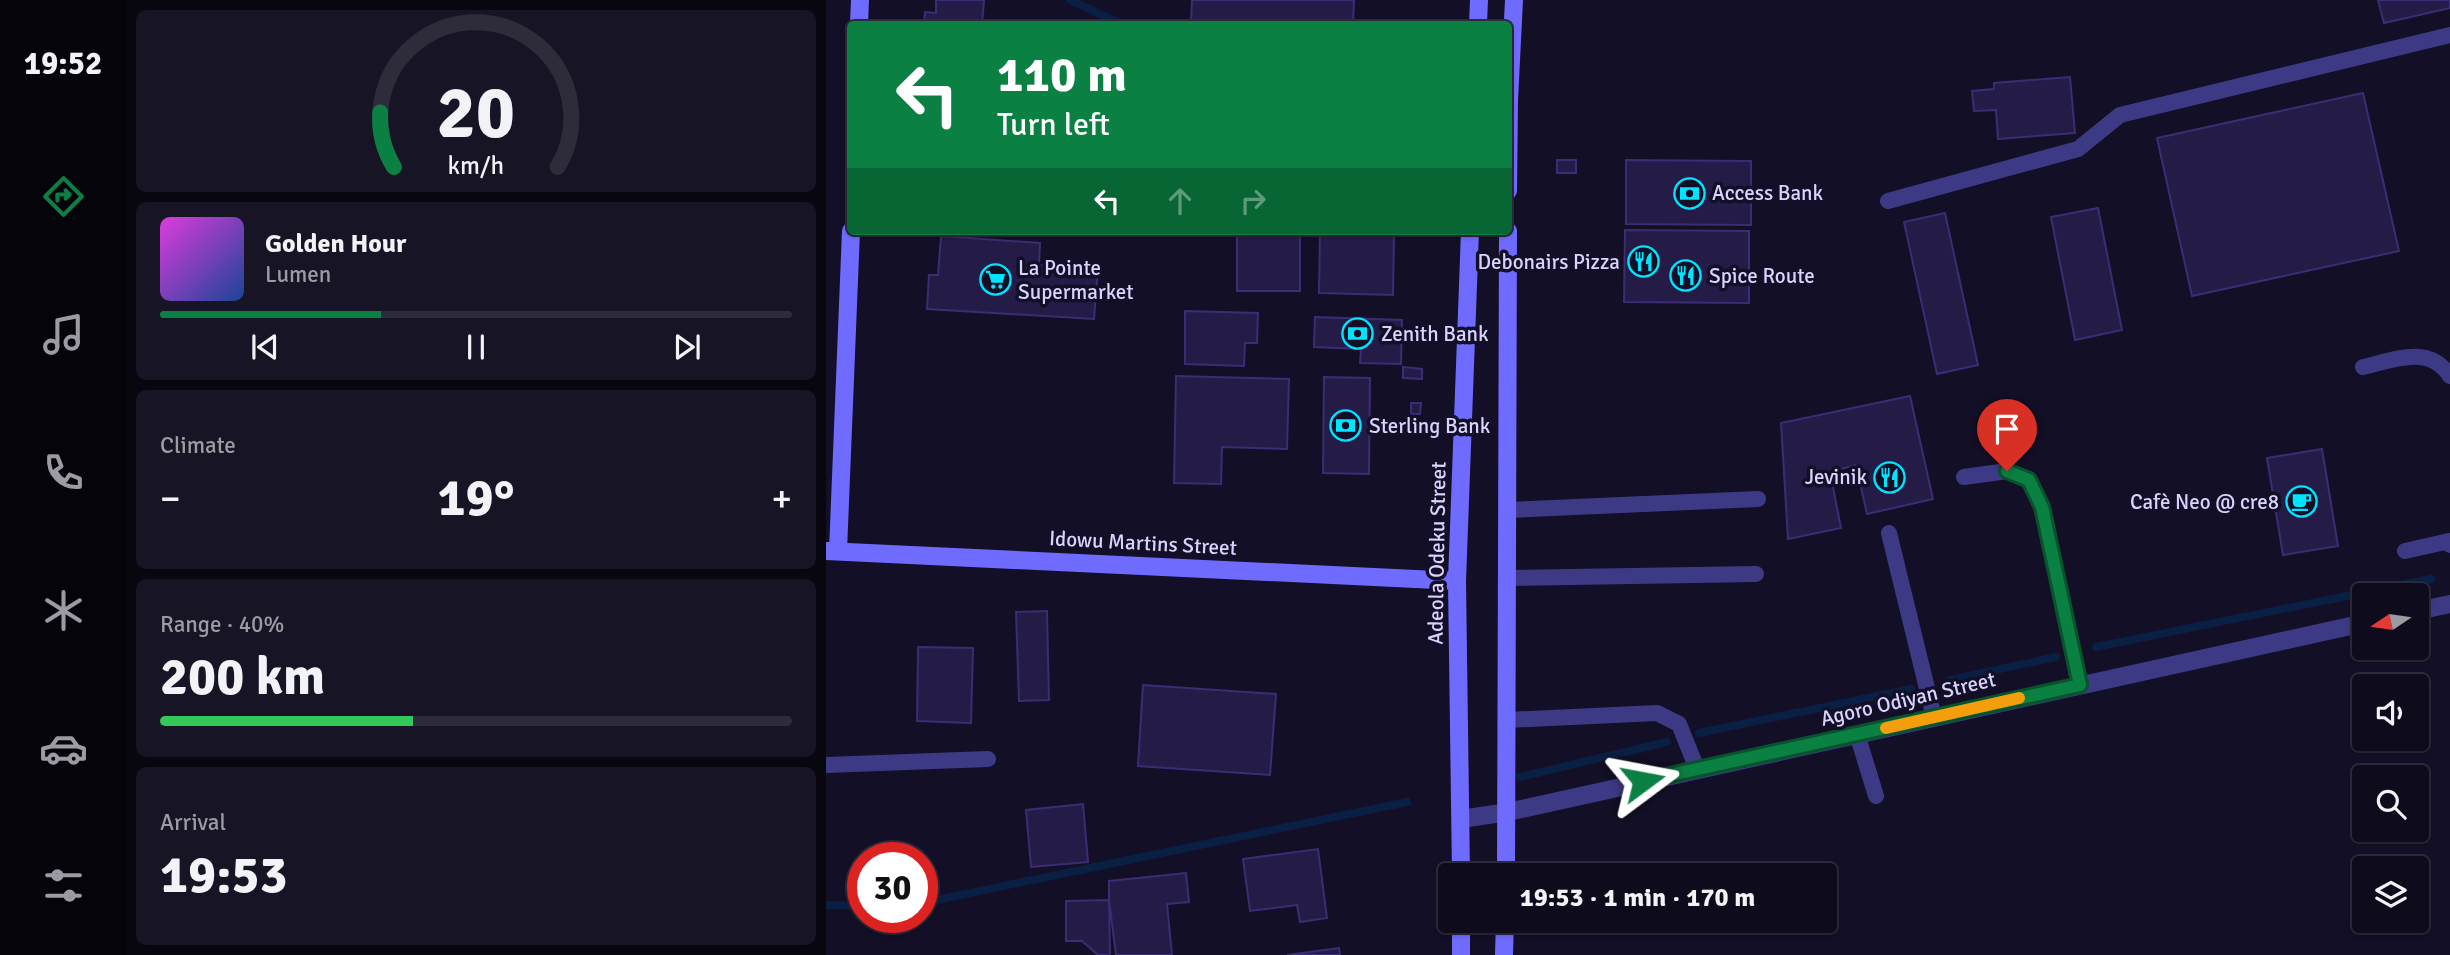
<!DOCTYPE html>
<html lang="en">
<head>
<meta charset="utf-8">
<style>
  :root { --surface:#0e0b1c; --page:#171425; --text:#f1f3f6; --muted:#9b9ba3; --line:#2e2b3b; --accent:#0b8043 }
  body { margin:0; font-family:Signika,sans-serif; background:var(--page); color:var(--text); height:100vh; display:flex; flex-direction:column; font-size:26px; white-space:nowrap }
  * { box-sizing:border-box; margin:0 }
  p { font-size:23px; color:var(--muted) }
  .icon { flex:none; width:38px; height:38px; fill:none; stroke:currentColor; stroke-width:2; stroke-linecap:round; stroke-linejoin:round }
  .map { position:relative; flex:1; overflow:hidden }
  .sheet { display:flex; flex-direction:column; gap:10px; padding:10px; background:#08060f; width:700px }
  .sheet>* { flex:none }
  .guide { position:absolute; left:21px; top:21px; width:665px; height:214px; border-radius:7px; box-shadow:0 2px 5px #0004,0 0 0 2px var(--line); background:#0b8043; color:#fff; overflow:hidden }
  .needle { width:46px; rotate:257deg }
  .fabs { position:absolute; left:1526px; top:583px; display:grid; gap:14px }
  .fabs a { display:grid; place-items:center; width:77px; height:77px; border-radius:7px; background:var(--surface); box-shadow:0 2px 5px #0004,0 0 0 2px var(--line); font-size:35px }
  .speed { position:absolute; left:21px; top:842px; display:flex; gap:14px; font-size:35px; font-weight:700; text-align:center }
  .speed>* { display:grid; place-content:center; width:91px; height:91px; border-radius:50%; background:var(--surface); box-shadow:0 2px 5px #0004,0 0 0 2px var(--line); line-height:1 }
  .speed .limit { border:10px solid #d22; background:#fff; color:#111 }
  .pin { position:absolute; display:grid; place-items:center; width:60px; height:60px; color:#fff; margin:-72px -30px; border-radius:50% 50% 50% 0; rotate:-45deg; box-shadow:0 0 7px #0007 }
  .pin .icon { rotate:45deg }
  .me { position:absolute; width:77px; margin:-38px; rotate:77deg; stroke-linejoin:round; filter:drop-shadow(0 0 5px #0008) }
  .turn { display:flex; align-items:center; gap:24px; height:147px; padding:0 35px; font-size:32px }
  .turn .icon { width:91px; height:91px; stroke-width:2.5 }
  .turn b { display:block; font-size:49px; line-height:60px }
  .lanes { display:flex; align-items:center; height:66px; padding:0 35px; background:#0003; justify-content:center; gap:35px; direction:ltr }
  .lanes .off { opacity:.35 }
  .big { font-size:52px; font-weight:800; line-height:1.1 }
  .sheet .card { flex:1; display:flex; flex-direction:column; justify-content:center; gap:10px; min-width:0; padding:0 24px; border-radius:10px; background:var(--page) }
  .sheet .dial { align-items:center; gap:0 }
  .dial svg { height:182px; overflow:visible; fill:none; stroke:var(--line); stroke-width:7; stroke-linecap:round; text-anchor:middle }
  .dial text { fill:var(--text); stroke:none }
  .song { display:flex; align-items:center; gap:21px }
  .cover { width:84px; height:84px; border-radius:10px; background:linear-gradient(135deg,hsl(300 70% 55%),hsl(220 70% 35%)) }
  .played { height:7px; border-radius:4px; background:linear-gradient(90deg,var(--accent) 35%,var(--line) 35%) }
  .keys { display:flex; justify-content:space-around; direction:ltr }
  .heat { display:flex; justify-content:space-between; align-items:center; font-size:38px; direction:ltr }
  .charge { height:10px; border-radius:5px; background:linear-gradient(90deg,#34c759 40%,var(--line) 0) }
  .trip { position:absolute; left:612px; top:863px; width:399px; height:70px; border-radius:7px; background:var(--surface); box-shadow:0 2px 5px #0004,0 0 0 2px var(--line); font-weight:800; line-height:70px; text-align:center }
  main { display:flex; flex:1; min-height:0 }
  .dock { display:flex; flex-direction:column; width:126px; justify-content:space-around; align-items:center; background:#06040b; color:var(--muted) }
  .dock .icon { width:49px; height:49px }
  .dock .current { color:var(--accent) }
  .dock b { font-size:32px; color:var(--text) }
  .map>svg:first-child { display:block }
</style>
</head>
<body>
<main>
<nav class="dock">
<b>19:52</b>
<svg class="icon current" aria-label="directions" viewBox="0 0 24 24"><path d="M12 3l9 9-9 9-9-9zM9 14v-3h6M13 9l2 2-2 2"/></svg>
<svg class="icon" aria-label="music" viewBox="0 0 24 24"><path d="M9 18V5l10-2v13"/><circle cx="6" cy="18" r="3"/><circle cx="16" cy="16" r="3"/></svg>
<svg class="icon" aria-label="phone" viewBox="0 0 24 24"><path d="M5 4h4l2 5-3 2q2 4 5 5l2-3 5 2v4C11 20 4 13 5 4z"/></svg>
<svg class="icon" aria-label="climate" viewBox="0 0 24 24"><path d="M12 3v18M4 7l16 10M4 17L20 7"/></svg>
<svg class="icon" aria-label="car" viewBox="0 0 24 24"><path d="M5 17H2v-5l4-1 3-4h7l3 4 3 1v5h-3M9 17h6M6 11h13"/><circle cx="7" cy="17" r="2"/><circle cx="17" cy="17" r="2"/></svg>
<svg class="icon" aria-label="filters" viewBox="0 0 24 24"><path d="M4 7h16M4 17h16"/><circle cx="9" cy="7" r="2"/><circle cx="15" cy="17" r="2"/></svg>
</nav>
<section class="sheet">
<div class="card dial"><svg viewBox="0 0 100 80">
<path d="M14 69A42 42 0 1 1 86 69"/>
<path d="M14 69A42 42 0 0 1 8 45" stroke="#0b8043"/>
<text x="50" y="56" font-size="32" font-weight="700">20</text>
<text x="50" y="72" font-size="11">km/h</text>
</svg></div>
<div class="card">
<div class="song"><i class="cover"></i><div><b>Golden Hour</b><p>Lumen</p></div></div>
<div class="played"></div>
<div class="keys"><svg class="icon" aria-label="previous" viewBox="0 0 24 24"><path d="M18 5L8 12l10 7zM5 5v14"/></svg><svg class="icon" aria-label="pause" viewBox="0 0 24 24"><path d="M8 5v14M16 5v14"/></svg><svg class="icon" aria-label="next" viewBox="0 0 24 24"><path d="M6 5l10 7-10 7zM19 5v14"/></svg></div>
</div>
<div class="card"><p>Climate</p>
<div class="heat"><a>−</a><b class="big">19°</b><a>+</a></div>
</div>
<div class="card"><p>Range · 40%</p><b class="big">200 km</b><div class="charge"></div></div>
<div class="card"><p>Arrival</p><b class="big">19:53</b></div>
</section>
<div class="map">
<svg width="1624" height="955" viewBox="0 0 1624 955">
  <rect width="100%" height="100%" fill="#130f26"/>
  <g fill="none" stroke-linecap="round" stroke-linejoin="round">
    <!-- stream -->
    <path stroke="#0a1f44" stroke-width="8" d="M244 0 295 24
      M1270 647 1605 579
      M1124 680 1230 657
      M873 733 1085 689
      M694 777 841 742
      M96 903 581 802
      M0 905 37 906"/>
  </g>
  <!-- building -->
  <path fill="#241b47" stroke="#3b2d73" stroke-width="2" d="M110 0H158L156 24H98L99 12 110 13Z
    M366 0H528L527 24H365Z
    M1552 0H1624V8L1558 23Z
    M1244 77 1249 133 1172 139 1170 110 1148 111 1146 91 1168 89V83Z
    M1537 93 1573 251 1366 296 1331 138Z
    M731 160H750V173H731Z
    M800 160 925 161V225L800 224Z
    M1272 208 1296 330 1249 340 1225 217Z
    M1119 213 1152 365 1111 374 1078 222Z
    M799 230 923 231V303L798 302Z
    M411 231H474V291H411Z
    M494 231H568L567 295 493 293Z
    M115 236 214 243 213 265 272 269 268 319 101 309 103 275H112Z
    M359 311 432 313 431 343H419L418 366 359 364Z
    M489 317 576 320 575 364 534 363 535 349 488 347Z
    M577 367 596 369V379L577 378Z
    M350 376 463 379 461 449 396 447 395 484 348 483Z
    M498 377 544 378 543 474 497 473Z
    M1084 396 1107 499 1041 514 1030 465 1004 472 1015 528 962 539 955 423Z
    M585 403H595L594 414H585Z
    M1496 449 1512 546 1457 555 1441 458Z
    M221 611 223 700 193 701 190 612Z
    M92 647 147 648 145 723 91 721Z
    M317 685 450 694 444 775 312 766Z
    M257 804 262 862 205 867 200 810Z
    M492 849 501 918 474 922 471 905 424 911 417 859Z
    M360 873 363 902 341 904 346 955H290L283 900V881Z
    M283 900 284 955H272L256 941H240V901Z
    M513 948 514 955H461Z"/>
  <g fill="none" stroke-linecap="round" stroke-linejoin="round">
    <!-- lane -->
    <path stroke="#3d3a85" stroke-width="16" d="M1062 201 1252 149 1294 115 1624 35
      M1537 367C1568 360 1603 344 1624 376
      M1138 477 1181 471 1203 479 1216 507 1253 685
      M681 510 932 499
      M1063 533 1108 717
      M1579 551 1623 541 1624 545
      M680 578 930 574
      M681 720 831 713 853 724 871 769
      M1031 734 1050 796
      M0 765 162 759"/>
    <!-- street -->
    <path stroke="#3d3a85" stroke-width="18" d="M1591 611 1624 604
      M635 819 682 812 1538 623"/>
    <!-- secondary -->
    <path stroke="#6f6bff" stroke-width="18" d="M33 24 34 0
      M652 24 653 0
      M682 191 683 100 688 0
      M0 551 631 581
      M12 551 25 231
      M635 875 631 581 644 231
      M680 875 682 231
      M635 955V920
      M678 955 679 920"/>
  </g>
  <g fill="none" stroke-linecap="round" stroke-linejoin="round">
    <defs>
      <path id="route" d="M817 781 1254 685 1216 507 1203 480 1181 471"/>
    </defs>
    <!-- route casing -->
    <use href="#route" stroke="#07532c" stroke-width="18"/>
    <!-- route -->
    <use href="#route" stroke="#0b8043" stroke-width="12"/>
    <!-- slow -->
    <path stroke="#f59e0b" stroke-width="12" d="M1060 728 1193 698"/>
  </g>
  <!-- icons -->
  <defs>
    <symbol id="bank-ring" viewBox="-11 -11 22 22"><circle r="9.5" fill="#130f26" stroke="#00e5ff" stroke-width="1.5"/><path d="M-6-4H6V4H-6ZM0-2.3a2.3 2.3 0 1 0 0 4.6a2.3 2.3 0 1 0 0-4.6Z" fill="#00e5ff"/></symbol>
    <symbol id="restaurant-ring" viewBox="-11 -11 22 22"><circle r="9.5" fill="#130f26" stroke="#00e5ff" stroke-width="1.5"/><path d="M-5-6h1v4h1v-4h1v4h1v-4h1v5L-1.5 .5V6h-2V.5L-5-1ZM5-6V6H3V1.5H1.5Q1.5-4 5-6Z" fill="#00e5ff"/></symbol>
    <symbol id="supermarket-ring" viewBox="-11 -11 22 22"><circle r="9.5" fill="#130f26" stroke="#00e5ff" stroke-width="1.5"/><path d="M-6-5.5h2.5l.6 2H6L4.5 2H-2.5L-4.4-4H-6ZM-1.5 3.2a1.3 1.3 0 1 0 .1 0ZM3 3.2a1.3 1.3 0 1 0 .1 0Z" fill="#00e5ff"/></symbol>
    <symbol id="cafe-ring" viewBox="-11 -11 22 22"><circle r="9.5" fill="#130f26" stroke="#00e5ff" stroke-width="1.5"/><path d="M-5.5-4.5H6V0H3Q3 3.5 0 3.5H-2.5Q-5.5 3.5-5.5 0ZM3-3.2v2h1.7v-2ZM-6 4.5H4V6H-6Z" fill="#00e5ff"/></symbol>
  </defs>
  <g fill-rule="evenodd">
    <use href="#bank-ring" x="846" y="176" width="35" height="35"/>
    <use href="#restaurant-ring" x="800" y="244" width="35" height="35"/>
    <use href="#restaurant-ring" x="842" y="258" width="35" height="35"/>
    <use href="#supermarket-ring" x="152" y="262" width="35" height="35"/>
    <use href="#bank-ring" x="514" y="316" width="35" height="35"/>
    <use href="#bank-ring" x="502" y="408" width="35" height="35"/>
    <use href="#restaurant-ring" x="1046" y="460" width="35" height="35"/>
    <use href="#cafe-ring" x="1458" y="484" width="35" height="35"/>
  </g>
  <g text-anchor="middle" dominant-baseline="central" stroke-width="7" stroke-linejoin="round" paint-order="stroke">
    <!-- poi labels -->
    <g font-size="21" fill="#d9d4ff" stroke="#130f26" text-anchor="start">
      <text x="886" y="193">Access Bank</text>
      <text x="794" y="262" text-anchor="end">Debonairs Pizza</text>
      <text x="192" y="268">La Pointe<tspan x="192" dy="24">Supermarket</tspan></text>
      <text x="883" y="276">Spice Route</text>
      <text x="555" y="334">Zenith Bank</text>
      <text x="543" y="426">Sterling Bank</text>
      <text x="1041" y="477" text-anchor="end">Jevinik</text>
      <text x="1453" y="502" text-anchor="end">Cafè Neo @ cre8</text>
    </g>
    <!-- street labels -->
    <g font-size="21" fill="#d9d4ff" stroke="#130f26">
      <text transform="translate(317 543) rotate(3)">Idowu Martins Street</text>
      <text transform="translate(611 553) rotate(-89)">Adeola Odeku Street</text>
      <text transform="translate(1082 699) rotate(-13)">Agoro Odiyan Street</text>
    </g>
  </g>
</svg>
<div class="fabs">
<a><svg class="needle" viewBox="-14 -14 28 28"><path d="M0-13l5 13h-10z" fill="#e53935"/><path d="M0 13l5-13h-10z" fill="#9b9ba3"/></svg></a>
<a><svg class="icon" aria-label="sound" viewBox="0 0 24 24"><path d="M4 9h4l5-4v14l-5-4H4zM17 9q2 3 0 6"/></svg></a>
<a><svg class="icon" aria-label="search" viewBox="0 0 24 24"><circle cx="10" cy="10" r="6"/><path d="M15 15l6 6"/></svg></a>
<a><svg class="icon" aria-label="layers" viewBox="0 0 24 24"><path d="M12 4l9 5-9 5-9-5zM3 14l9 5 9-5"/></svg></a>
</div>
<div class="speed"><div class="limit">30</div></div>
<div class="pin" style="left:1181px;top:471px;background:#d93025"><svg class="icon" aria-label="arrive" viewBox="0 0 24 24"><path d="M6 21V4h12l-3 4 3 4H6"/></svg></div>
<svg class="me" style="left:817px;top:781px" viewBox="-20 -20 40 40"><path d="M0-17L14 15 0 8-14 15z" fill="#0b8043" stroke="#fff" stroke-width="4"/></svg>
<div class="trip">19:53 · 1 min · 170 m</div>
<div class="guide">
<div class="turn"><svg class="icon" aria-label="left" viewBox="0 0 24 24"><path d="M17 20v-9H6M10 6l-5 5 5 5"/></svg><div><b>110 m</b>Turn left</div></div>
<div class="lanes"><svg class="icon" aria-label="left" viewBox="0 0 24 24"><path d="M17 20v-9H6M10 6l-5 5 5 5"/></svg><svg class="icon off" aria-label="ahead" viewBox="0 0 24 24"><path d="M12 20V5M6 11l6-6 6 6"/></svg><svg class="icon off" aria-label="right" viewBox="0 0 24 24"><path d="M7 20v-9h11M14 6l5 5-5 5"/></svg></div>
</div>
</div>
</main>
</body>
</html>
